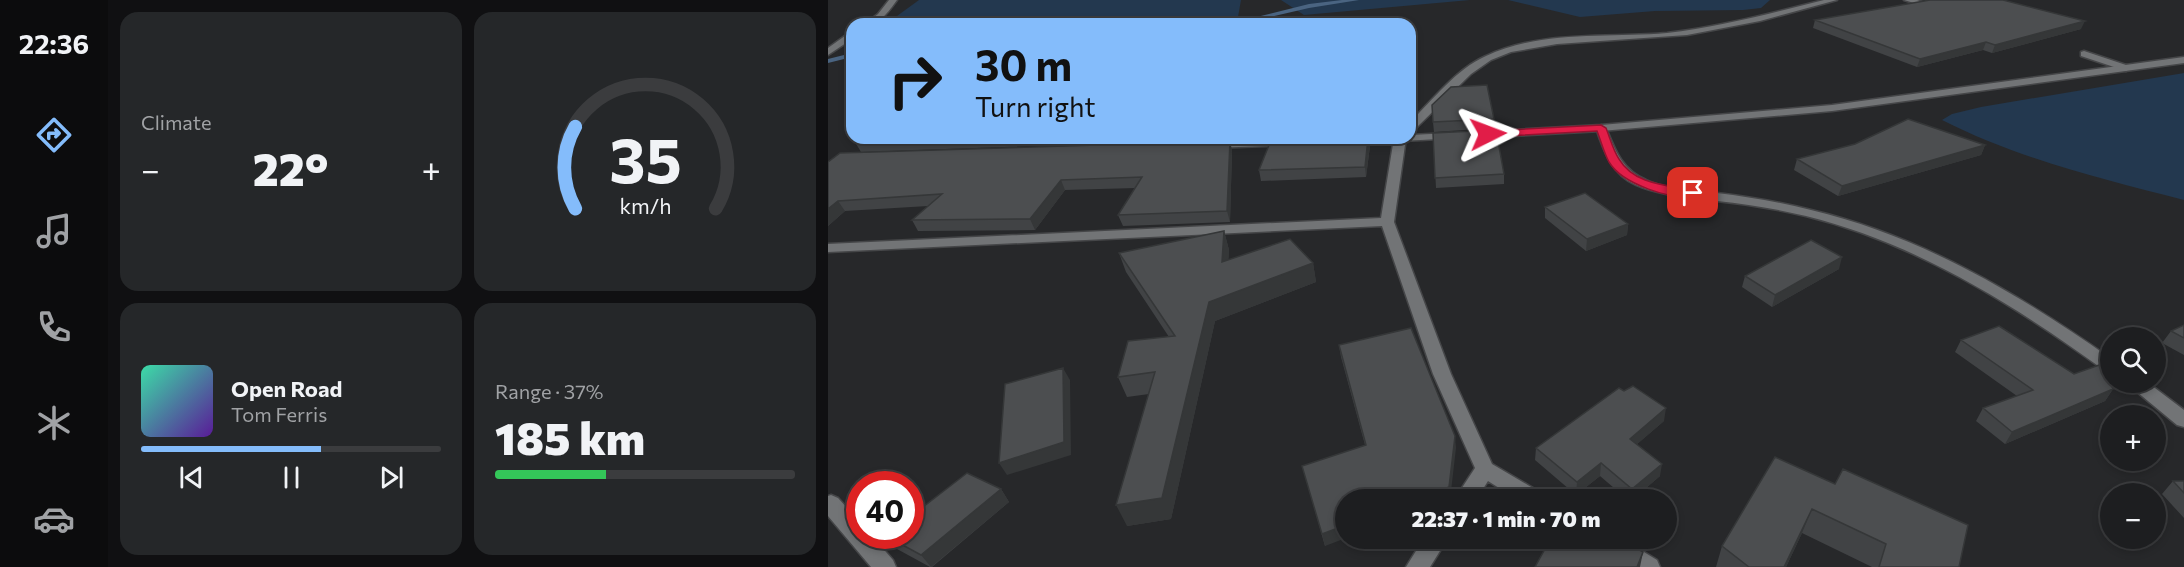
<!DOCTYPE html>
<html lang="en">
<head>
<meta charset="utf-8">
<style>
  :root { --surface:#1d1e20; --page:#252729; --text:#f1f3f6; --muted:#a0a2a5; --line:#3b3c3e; --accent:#84bcfb }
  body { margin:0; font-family:Commissioner,sans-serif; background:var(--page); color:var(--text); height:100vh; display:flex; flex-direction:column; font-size:22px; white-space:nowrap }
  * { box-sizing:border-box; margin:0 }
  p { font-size:20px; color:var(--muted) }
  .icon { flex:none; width:33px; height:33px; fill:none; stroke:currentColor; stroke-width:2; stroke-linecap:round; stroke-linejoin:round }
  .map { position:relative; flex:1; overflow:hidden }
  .drawer { display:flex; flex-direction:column; gap:12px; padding:12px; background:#101012; width:720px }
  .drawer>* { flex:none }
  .top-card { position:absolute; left:18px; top:18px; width:570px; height:126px; border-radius:18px; box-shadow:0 3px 9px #0003,0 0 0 2px var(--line); background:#84bcfb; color:#111; overflow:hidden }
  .buttons { position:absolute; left:1272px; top:327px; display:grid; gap:12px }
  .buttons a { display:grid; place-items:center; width:66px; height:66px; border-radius:50%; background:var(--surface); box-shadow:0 3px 9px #0003,0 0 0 2px var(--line); font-size:30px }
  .speed { position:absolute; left:18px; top:471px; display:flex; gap:12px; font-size:30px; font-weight:700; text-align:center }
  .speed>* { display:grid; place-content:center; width:78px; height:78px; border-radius:50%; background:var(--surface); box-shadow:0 3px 9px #0003,0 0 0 2px var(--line); line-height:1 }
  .speed .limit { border:9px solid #d22; background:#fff; color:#111 }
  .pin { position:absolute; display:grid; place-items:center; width:51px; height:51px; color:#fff; margin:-26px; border-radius:12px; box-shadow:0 3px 9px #0006 }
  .me { position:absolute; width:66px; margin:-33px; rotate:87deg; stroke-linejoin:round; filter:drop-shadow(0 0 4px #0008) }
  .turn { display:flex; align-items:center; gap:21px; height:126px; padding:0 30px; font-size:27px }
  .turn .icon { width:78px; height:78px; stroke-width:2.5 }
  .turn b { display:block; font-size:42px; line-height:51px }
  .big { font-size:45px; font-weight:800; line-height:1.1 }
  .drawer .card { flex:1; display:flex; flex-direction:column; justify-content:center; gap:9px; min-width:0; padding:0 21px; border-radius:18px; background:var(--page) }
  .drawer .dial { align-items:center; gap:0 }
  .dial svg { height:156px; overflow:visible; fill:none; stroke:var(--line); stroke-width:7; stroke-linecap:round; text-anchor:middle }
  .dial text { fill:var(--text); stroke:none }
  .song { display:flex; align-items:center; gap:18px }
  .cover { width:72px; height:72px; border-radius:9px; background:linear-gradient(135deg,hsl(160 70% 55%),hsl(270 70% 35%)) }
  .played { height:6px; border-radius:3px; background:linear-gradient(90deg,var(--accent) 60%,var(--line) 60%) }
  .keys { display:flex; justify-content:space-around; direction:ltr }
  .heat { display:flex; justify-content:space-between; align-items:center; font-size:33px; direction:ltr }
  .charge { height:9px; border-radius:4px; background:linear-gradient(90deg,#34c759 37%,var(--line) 0) }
  .drawer .tiles { flex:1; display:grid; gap:12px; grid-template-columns:repeat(2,1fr) }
  .trip { position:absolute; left:507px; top:489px; width:342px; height:60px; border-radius:30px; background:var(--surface); box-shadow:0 3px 9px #0003,0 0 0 2px var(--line); font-weight:800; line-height:60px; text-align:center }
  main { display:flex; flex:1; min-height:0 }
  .dock { display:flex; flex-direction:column; width:108px; justify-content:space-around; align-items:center; background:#0c0c0d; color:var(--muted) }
  .dock .icon { width:42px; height:42px }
  .dock .current { color:var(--accent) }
  .dock b { font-size:27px; color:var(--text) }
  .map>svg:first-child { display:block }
</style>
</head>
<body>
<main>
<nav class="dock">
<b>22:36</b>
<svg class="icon current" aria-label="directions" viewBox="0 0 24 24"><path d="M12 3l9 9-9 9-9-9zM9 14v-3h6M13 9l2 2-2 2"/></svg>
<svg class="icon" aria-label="music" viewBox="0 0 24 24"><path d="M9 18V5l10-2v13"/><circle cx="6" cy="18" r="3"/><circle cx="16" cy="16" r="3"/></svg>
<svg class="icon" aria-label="phone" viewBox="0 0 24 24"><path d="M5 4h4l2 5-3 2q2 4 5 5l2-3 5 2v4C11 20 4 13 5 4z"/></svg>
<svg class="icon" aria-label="climate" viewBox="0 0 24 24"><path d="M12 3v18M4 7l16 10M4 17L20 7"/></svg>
<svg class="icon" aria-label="car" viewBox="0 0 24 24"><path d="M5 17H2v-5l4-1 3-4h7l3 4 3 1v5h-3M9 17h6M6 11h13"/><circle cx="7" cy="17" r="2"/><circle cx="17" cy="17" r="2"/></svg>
</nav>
<section class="drawer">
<div class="tiles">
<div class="card"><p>Climate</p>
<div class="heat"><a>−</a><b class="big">22°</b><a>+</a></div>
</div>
<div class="card dial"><svg viewBox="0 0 100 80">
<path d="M14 69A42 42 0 1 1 86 69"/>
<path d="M14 69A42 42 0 0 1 14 27" stroke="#84bcfb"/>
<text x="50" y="56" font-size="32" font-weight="700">35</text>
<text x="50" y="72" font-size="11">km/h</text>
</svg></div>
<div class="card">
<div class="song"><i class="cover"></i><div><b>Open Road</b><p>Tom Ferris</p></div></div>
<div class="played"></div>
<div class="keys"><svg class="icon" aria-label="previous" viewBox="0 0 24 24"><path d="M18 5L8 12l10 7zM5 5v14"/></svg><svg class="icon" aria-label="pause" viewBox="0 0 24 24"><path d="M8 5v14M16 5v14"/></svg><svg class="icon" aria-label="next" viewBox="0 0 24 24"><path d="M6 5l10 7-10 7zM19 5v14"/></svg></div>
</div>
<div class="card"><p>Range · 37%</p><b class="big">185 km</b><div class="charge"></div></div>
</div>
</section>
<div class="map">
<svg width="1356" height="567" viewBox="0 0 1356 567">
  <rect width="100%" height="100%" fill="#27282a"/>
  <!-- green -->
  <path fill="#23384f" d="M91 0H413L410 17 311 24H58Z
    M453 0H642L476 15Z
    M680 0H942L933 8 915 10 827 11 752 17Z
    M1356 73V200C1274 179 1191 159 1114 120L1124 114 1153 107Z"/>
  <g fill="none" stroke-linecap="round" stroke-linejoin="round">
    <!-- stream -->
    <path fill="#4a6481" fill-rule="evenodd" d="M514 0H531L481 8 411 24H400L481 4Z
      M24 53V57L0 63V59Z"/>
    <defs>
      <path id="street" d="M61 0H69C60 12 53 24 37 24L50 14Z
        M996 0H1009L932 21 859 35 729 44 683 52 663 60 643 74 586 130 582 131V122C605 100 628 69 658 56 713 30 780 38 839 33 892 27 944 13 996 0Z
        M1076 0H1089L1100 4 1096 6Z
        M21 33H24V39L0 55V48Z
        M1256 51 1301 66 1303 68 1298 71 1253 56V52Z
        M773 125 778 128C787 150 794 170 818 180 840 190 865 190 889 193 921 197 952 202 983 210 1093 236 1191 294 1282 358V372L1276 370C1186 305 1088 243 978 216 949 209 919 204 889 201 862 197 833 196 808 185 784 174 776 152 768 128Z
        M566 138H578L566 222 623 374 664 464 715 494 718 500H690L660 481 648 500H626L647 468 605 374 554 226 0 252V244L553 218Z
        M1297 382H1319L1356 410V427L1349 425Z
        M3 495 10 498 32 522V536H44L65 560 68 567H43L0 516V496Z
        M596 538H620L602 567H578Z
        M762 538H793L829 560 832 567H801L765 545Z"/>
      <path id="secondary" d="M1356 57V63L1004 111 773 131 648 138 643 135 648 132 773 125 1004 105Z
        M624 133 630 136 628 138 522 144 516 141 521 138H582V135Z
        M462 140 468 143 466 145 384 148 378 145 384 142Z"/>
    </defs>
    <!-- street casing -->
    <use href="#street" stroke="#454648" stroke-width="3"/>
    <!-- secondary casing -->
    <use href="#secondary" stroke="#454648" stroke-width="3"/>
    <!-- street -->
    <use href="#street" fill="#727476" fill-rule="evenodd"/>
    <!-- secondary -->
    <use href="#secondary" fill="#727476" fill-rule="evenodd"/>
  </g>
  <!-- wall -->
  <path fill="#414345" d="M987 20 1253 29 1164 53 1155 50 1089 67 985 28Z
    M666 119V128L606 132 605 122Z
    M605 133 676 174V184L608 188Z
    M32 138H405V139L33 152 27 142Z
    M491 138H541L542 146 538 177 433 181 431 170Z
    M402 141 404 151 402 222 295 226 290 215 308 188 237 190 207 230 90 231 84 220 100 206 17 211 0 226V162Z
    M1157 145 1153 155 1010 196 966 170 969 159Z
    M717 207 800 224 799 235 758 251 717 218Z
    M396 231 401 250 400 260 485 263 488 282 387 321 343 519 299 526 321 394 299 397 290 377 341 337 298 272 291 253Z
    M1011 269 944 307 914 287 917 276Z
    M1356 325V355L1334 343 1343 331Z
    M1133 340 1246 374 1285 389 1277 401 1177 444 1148 421 1155 408 1189 396 1127 352Z
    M511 345 628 448 497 546 474 466 537 445 513 357Z
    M836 421 809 444 832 476 804 500H800L772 476 748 495 707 460 708 448Z
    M947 457 1131 567H1044L974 533 958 567H888L894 546Z
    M1345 481H1356V518L1334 494Z
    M173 489 181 502 104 567H102L69 549 58 536Z"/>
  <!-- shaded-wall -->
  <path fill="#353738" d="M1257 21 1253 29 1164 53 1167 45Z
    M1158 42 1155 50 1089 67 1092 59Z
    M540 138 542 146 538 177 537 167Z
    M402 141 404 151 402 222 399 211Z
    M1157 145 1153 155 1010 196 1014 186Z
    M233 180 237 190 207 230 202 219Z
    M10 201 17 211 0 226V209Z
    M800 224 799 235 758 251 759 239Z
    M396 231 401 250 400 281 394 262Z
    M1014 257 1011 269 944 307 947 295Z
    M485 263 488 282 387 321 343 519 299 526 288 505 381 302Z
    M235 368 242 380 243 455 179 475 171 463Z
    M1285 389 1277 401 1177 444 1184 432Z
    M838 408 836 421 800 452 802 439Z
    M627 436 628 448 622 500H588Z
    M773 463 772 476 748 495 749 482Z
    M834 464 832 476 804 500H803L804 489Z
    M173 489 181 502 103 567 93 555Z
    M984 509 974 533 958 567H956Z
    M518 525V538L497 546 494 534Z
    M815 552 812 567H809Z"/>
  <!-- building -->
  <path fill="#4c4e50" stroke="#353738" stroke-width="1.5" d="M1102 0H1175L1257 21 1167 45 1158 42 1092 59 987 20Z
    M659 85 666 119 605 122 604 105 623 87Z
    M1080 119 1157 145 1014 186 969 159 1027 144Z
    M668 130 676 174 607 178 605 133Z
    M32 138H136L27 142Z
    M491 138H540L537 167 431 170 443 140Z
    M402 141 399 211 290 215 314 177 233 180 202 219 84 220 114 194 10 201 0 209V162L12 153Z
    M757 193 800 224 759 239 717 207Z
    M396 231 394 262 462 239 485 263 381 302 334 498 288 505 327 372 290 377 300 341 347 336 291 253Z
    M983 240 1014 257 947 295 917 276Z
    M1356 325V338L1343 331Z
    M1171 326 1246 374 1274 364 1285 389 1184 432 1155 408 1205 390 1133 340Z
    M583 328 627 436 621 487 588 500H518V525L494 534 474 466 538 445 511 345Z
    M235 368 236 442 171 463 177 384Z
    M805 386 838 408 802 439 834 464 804 489 773 463 749 482 708 448 791 388 796 391Z
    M947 457 1007 484 1015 469 1140 525 1131 567H1051L1058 544 984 509 956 567H921L894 546Z
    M139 473 173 489 93 555 58 536H82V517Z
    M1345 481H1356V493Z
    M723 538H791L815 552 809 567H707Z"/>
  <!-- route -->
  <path fill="#e11d48" stroke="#92132f" stroke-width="1.5" d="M773 125 778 128C782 138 785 150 791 159 807 186 842 185 869 191V196C844 201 794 184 781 162 776 153 773 141 769 131L660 137 655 134 660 131Z"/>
</svg>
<div class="buttons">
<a><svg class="icon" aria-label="search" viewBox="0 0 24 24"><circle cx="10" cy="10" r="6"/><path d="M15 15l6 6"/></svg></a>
<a>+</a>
<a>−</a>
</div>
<div class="speed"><div class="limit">40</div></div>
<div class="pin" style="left:865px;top:193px;background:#d93025"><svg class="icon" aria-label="arrive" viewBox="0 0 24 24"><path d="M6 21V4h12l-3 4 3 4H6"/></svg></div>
<svg class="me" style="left:660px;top:134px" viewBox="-20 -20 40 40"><path d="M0-17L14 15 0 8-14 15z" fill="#e11d48" stroke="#fff" stroke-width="4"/></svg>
<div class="trip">22:37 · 1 min · 70 m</div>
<div class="top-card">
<div class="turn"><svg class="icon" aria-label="right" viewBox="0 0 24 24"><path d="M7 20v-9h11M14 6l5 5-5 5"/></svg><div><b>30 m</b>Turn right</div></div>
</div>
</div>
</main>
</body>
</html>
